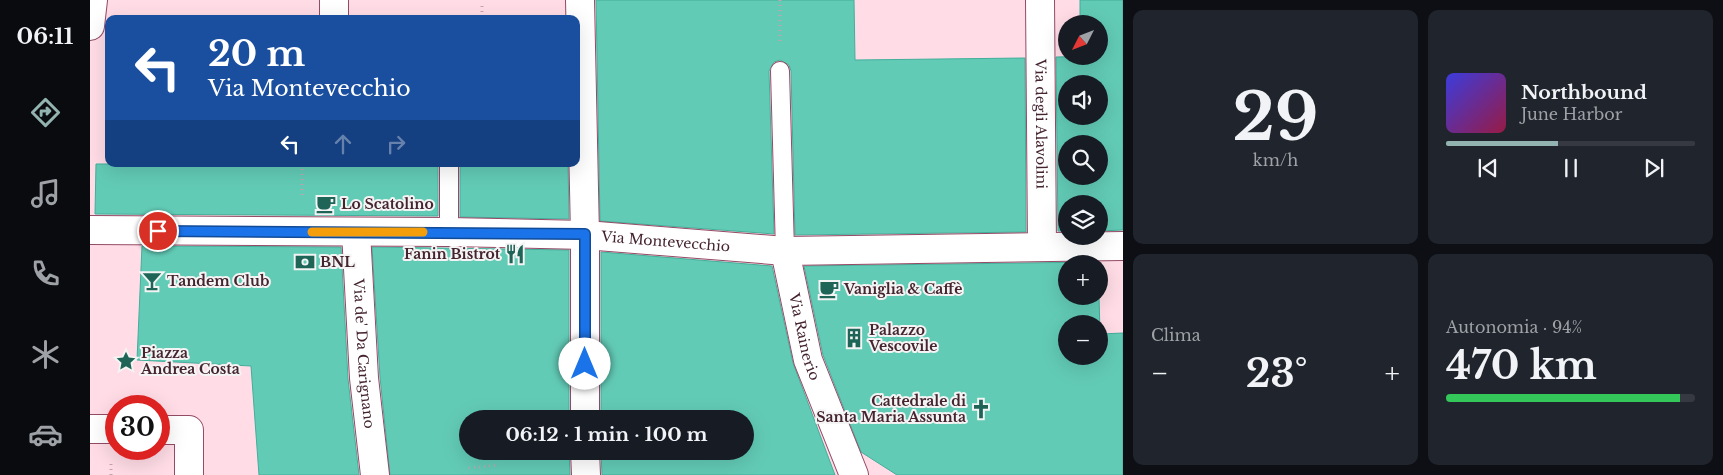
<!DOCTYPE html>
<html lang="it">
<head>
<meta charset="utf-8">
<style>
  :root { --surface:#171b24; --page:#20242c; --text:#f1f3f6; --muted:#9ea1a6; --line:#363941; --accent:#92b3af }
  body { margin:0; font-family:"Libre Baskerville",serif; background:var(--page); color:var(--text); height:100vh; display:flex; flex-direction:column; font-size:19px; white-space:nowrap }
  * { box-sizing:border-box; margin:0 }
  p { font-size:16px; color:var(--muted) }
  .icon { flex:none; width:28px; height:28px; fill:none; stroke:currentColor; stroke-width:2; stroke-linecap:round; stroke-linejoin:round }
  .map { position:relative; flex:1; overflow:hidden }
  .drawer { display:flex; flex-direction:column; gap:10px; padding:10px; background:#0d0f14; width:600px }
  .drawer>* { flex:none }
  .hud { position:absolute; left:15px; top:15px; width:475px; height:152px; border-radius:10px; box-shadow:0 5px 20px #0002; background:#1a4fa0; color:#fff; overflow:hidden }
  .needle { width:32px; rotate:228deg }
  .fabs { position:absolute; left:968px; top:15px; display:grid; gap:10px }
  .fabs a { display:grid; place-items:center; width:50px; height:50px; border-radius:50%; background:var(--surface); box-shadow:0 5px 20px #0002; font-size:25px }
  .speed { position:absolute; left:15px; top:395px; display:flex; gap:10px; font-size:25px; font-weight:700; text-align:center }
  .speed>* { display:grid; place-content:center; width:65px; height:65px; border-radius:50%; background:var(--surface); box-shadow:0 5px 20px #0002; line-height:1 }
  .speed .limit { border:8px solid #d22; background:#fff; color:#111 }
  .pin { position:absolute; display:grid; place-items:center; width:42px; height:42px; color:#fff; margin:-21px; border:2px solid #fff; border-radius:50%; box-shadow:0 1px 5px #0007 }
  .me { position:absolute; width:55px; margin:-28px; rotate:0deg; stroke-linejoin:round; filter:drop-shadow(0 0 4px #0008) }
  .turn { display:flex; align-items:center; gap:18px; height:105px; padding:0 20px; font-size:22px }
  .turn .icon { width:65px; height:65px; stroke-width:2.5 }
  .turn b { display:block; font-size:35px; line-height:42px }
  .lanes { display:flex; align-items:center; height:48px; padding:0 20px; background:#0003; justify-content:center; gap:25px; direction:ltr }
  .lanes .off { opacity:.35 }
  .big { font-size:38px; font-weight:700; line-height:1.1 }
  .drawer .tile { flex:1; display:flex; flex-direction:column; justify-content:center; gap:8px; min-width:0; padding:0 18px; border-radius:10px; background:var(--page) }
  .drawer .dial { align-items:center; gap:0 }
  .dial b { font-size:65px; line-height:1 }
  .song { display:flex; align-items:center; gap:15px }
  .cover { width:60px; height:60px; border-radius:8px; background:linear-gradient(135deg,hsl(240 70% 55%),hsl(340 70% 35%)) }
  .played { height:5px; border-radius:2px; background:linear-gradient(90deg,var(--accent) 45%,var(--line) 45%) }
  .keys { display:flex; justify-content:space-around; direction:ltr }
  .heat { display:flex; justify-content:space-between; align-items:center; font-size:28px; direction:ltr }
  .charge { height:8px; border-radius:4px; background:linear-gradient(90deg,#34c759 94%,var(--line) 0) }
  .drawer .tiles { flex:1; display:grid; gap:10px; grid-template-columns:repeat(2,1fr) }
  .trip { position:absolute; left:369px; top:410px; width:295px; height:50px; border-radius:25px; background:var(--surface); box-shadow:0 5px 20px #0002; font-weight:700; line-height:50px; text-align:center }
  main { display:flex; flex:1; min-height:0 }
  .menu { display:flex; flex-direction:column; width:90px; justify-content:space-around; align-items:center; background:#090b0e; color:var(--muted) }
  .menu .icon { width:35px; height:35px }
  .menu .active { color:var(--accent) }
  .menu b { font-size:22px; color:var(--text) }
  .map>svg:first-child { display:block }
</style>
</head>
<body>
<main>
<nav class="menu">
<b>06:11</b>
<svg class="icon active" aria-label="directions" viewBox="0 0 24 24"><path d="M12 3l9 9-9 9-9-9zM9 14v-3h6M13 9l2 2-2 2"/></svg>
<svg class="icon" aria-label="music" viewBox="0 0 24 24"><path d="M9 18V5l10-2v13"/><circle cx="6" cy="18" r="3"/><circle cx="16" cy="16" r="3"/></svg>
<svg class="icon" aria-label="phone" viewBox="0 0 24 24"><path d="M5 4h4l2 5-3 2q2 4 5 5l2-3 5 2v4C11 20 4 13 5 4z"/></svg>
<svg class="icon" aria-label="climate" viewBox="0 0 24 24"><path d="M12 3v18M4 7l16 10M4 17L20 7"/></svg>
<svg class="icon" aria-label="car" viewBox="0 0 24 24"><path d="M5 17H2v-5l4-1 3-4h7l3 4 3 1v5h-3M9 17h6M6 11h13"/><circle cx="7" cy="17" r="2"/><circle cx="17" cy="17" r="2"/></svg>
</nav>
<div class="map">
<svg width="1033" height="475" viewBox="0 0 1033 475">
  <rect width="100%" height="100%" fill="#ffdce6"/>
  <!-- building -->
  <path fill="#62cbb6" stroke="#43ae9b" fill-rule="evenodd" d="M506 0H764L765 60 935 58 936 232 705 235 701 71 699 65 690 60 684 62 679 71 684 234 510 221Z
    M990 0H1033V230L1009 231V204H976V231H968L966 57 1009 56V24H990ZM976 84H1009V116H976ZM976 144H1009V176H976Z
    M6 164H348V216L5 214Z
    M370 164H478L479 219 370 217Z
    M52 246 251 247 258 379 269 475H169L161 366 47 360Z
    M282 247 479 250V419H378V451H479L480 475H300L290 377Z
    M511 252 682 266 703 363 745 475H512L511 451H655V419H511Z
    M1008 262V264H976V296H1009L1010 334 1033 333V475H807L771 452 733 355 714 266ZM976 324H1009V356H976Z"/>
  <g fill="none" stroke-linecap="round" stroke-linejoin="round">
    <defs>
      <path id="lane" d="M690 71 695 251
        M359 232V164"/>
      <g id="street">
        <path d="M244 0V19"/>
        <path d="M490 0 495 235V419"/>
        <path id="s1" d="M950 0 952 246"/>
        <path d="M0 26 3 0"/>
        <path id="s2" d="M0 230 359 232 495 235 695 251 1033 246"/>
        <path id="s3" d="M266 232 274 378 285 475"/>
        <path id="s4" d="M695 251 718 360 764 475"/>
        <path d="M0 429H26"/>
        <path d="M69 430H99V475"/>
        <path d="M495 451 496 475"/>
      </g>
    </defs>
    <!-- lane casing -->
    <use href="#lane" stroke="#944b65" stroke-width="20"/>
    <!-- street casing -->
    <use href="#street" stroke="#944b65" stroke-width="30"/>
    <!-- path -->
    <path stroke="#c5a3ad" stroke-width="3" stroke-dasharray="1 4" stroke-linecap="butt" d="M690 0V45
      M392 6V19
      M212 164V198
      M379 468 408 465
      M21 475V462"/>
    <!-- lane -->
    <use href="#lane" stroke="#fff" stroke-width="18"/>
    <!-- street -->
    <use href="#street" stroke="#fff" stroke-width="28"/>
  </g>
  <g fill="none" stroke-linecap="round" stroke-linejoin="round">
    <defs>
      <path id="route" d="M68 231 495 234V364"/>
    </defs>
    <!-- route casing -->
    <use href="#route" stroke="#114b97" stroke-width="12"/>
    <!-- route -->
    <use href="#route" stroke="#1a73e8" stroke-width="9"/>
    <!-- slow -->
    <path stroke="#f59e0b" stroke-width="9" d="M222 232H333"/>
  </g>
  <!-- icons -->
  <defs>
    <symbol id="cafe-bare" viewBox="-9 -9 18 18"><path d="M-5.5-4.5H6V0H3Q3 3.5 0 3.5H-2.5Q-5.5 3.5-5.5 0ZM3-3.2v2h1.7v-2ZM-6 4.5H4V6H-6Z" fill="#1e6558" stroke="#f3f4f3" stroke-width="2.5" paint-order="stroke"/></symbol>
    <symbol id="restaurant-bare" viewBox="-9 -9 18 18"><path d="M-5-6h1v4h1v-4h1v4h1v-4h1v5L-1.5 .5V6h-2V.5L-5-1ZM5-6V6H3V1.5H1.5Q1.5-4 5-6Z" fill="#1e6558" stroke="#f3f4f3" stroke-width="2.5" paint-order="stroke"/></symbol>
    <symbol id="bank-bare" viewBox="-9 -9 18 18"><path d="M-6-4H6V4H-6ZM0-2.3a2.3 2.3 0 1 0 0 4.6a2.3 2.3 0 1 0 0-4.6Z" fill="#1e6558" stroke="#f3f4f3" stroke-width="2.5" paint-order="stroke"/></symbol>
    <symbol id="bar-bare" viewBox="-9 -9 18 18"><path d="M-6-5H6L.8 .8V4.5H3.5V6h-7V4.5H-.8V.8Z" fill="#1e6558" stroke="#f3f4f3" stroke-width="2.5" paint-order="stroke"/></symbol>
    <symbol id="building-bare" viewBox="-9 -9 18 18"><path d="M-4-6H4V6H1V3H-1V6H-4ZM-2.5-4.3h1.7v1.8h-1.7ZM.8-4.3h1.7v1.8H.8ZM-2.5-1h1.7V.8h-1.7ZM.8-1h1.7V.8H.8Z" fill="#1e6558" stroke="#f3f4f3" stroke-width="2.5" paint-order="stroke"/></symbol>
    <symbol id="sight-bare" viewBox="-9 -9 18 18"><path d="M0-6L1.8-2.2L6-1.7L2.9 1.2L3.7 5.4L0 3.3L-3.7 5.4L-2.9 1.2L-6-1.7L-1.8-2.2Z" fill="#1e6558" stroke="#f3f4f3" stroke-width="2.5" paint-order="stroke"/></symbol>
    <symbol id="church-bare" viewBox="-9 -9 18 18"><path d="M-1.2-6h2.4v3.5h3.3v2.4h-3.3V6h-2.4V-.1h-3.3v-2.4h3.3Z" fill="#1e6558" stroke="#f3f4f3" stroke-width="2.5" paint-order="stroke"/></symbol>
  </defs>
  <g fill-rule="evenodd">
    <use href="#cafe-bare" x="222" y="190" width="28" height="28"/>
    <use href="#restaurant-bare" x="411" y="240" width="28" height="28"/>
    <use href="#bank-bare" x="201" y="248" width="28" height="28"/>
    <use href="#bar-bare" x="48" y="267" width="28" height="28"/>
    <use href="#cafe-bare" x="725" y="275" width="28" height="28"/>
    <use href="#building-bare" x="750" y="324" width="28" height="28"/>
    <use href="#sight-bare" x="22" y="347" width="28" height="28"/>
    <use href="#church-bare" x="877" y="395" width="28" height="28"/>
  </g>
  <g text-anchor="middle" dominant-baseline="central" stroke-width="4" stroke-linejoin="round" paint-order="stroke">
    <!-- street labels -->
    <g font-size="14" fill="#45242f" stroke="#f3f4f3">
      <text stroke="none"><textPath href="#s1" startOffset="124">Via degli Alavolini</textPath></text>
      <text stroke="none"><textPath href="#s2" startOffset="576">Via Montevecchio</textPath></text>
      <text stroke="none"><textPath href="#s4" startOffset="88">Via Rainerio</textPath></text>
      <text stroke="none"><textPath href="#s3" startOffset="122">Via de' Da Carignano</textPath></text>
    </g>
    <!-- poi labels -->
    <g font-size="14" font-weight="bold" fill="#45242f" stroke="#f3f4f3" text-anchor="start">
      <text x="251" y="204">Lo Scatolino</text>
      <text x="410" y="254" text-anchor="end">Fanin Bistrot</text>
      <text x="230" y="262">BNL</text>
      <text x="77" y="281">Tandem Club</text>
      <text x="754" y="289">Vaniglia &amp; Caffè</text>
      <text x="779" y="330">Palazzo<tspan x="779" dy="16">Vescovile</tspan></text>
      <text x="51" y="353">Piazza<tspan x="51" dy="16">Andrea Costa</tspan></text>
      <text x="876" y="401" text-anchor="end">Cattedrale di<tspan x="876" dy="16">Santa Maria Assunta</tspan></text>
    </g>
  </g>
</svg>
<div class="fabs">
<a><svg class="needle" viewBox="-14 -14 28 28"><path d="M0-13l5 13h-10z" fill="#e53935"/><path d="M0 13l5-13h-10z" fill="#9ea1a6"/></svg></a>
<a><svg class="icon" aria-label="sound" viewBox="0 0 24 24"><path d="M4 9h4l5-4v14l-5-4H4zM17 9q2 3 0 6"/></svg></a>
<a><svg class="icon" aria-label="search" viewBox="0 0 24 24"><circle cx="10" cy="10" r="6"/><path d="M15 15l6 6"/></svg></a>
<a><svg class="icon" aria-label="layers" viewBox="0 0 24 24"><path d="M12 4l9 5-9 5-9-5zM3 14l9 5 9-5"/></svg></a>
<a>+</a>
<a>−</a>
</div>
<div class="speed"><div class="limit">30</div></div>
<div class="pin" style="left:68px;top:231px;background:#d93025"><svg class="icon" aria-label="arrive" viewBox="0 0 24 24"><path d="M6 21V4h12l-3 4 3 4H6"/></svg></div>
<svg class="me" style="left:495px;top:364px" viewBox="-20 -20 40 40"><circle r="19" fill="#fff"/><path d="M0-13L10 11 0 6-10 11z" fill="#1a73e8"/></svg>
<div class="trip">06:12 · 1 min · 100 m</div>
<div class="hud">
<div class="turn"><svg class="icon" aria-label="left" viewBox="0 0 24 24"><path d="M17 20v-9H6M10 6l-5 5 5 5"/></svg><div><b>20 m</b>Via Montevecchio</div></div>
<div class="lanes"><svg class="icon" aria-label="left" viewBox="0 0 24 24"><path d="M17 20v-9H6M10 6l-5 5 5 5"/></svg><svg class="icon off" aria-label="ahead" viewBox="0 0 24 24"><path d="M12 20V5M6 11l6-6 6 6"/></svg><svg class="icon off" aria-label="right" viewBox="0 0 24 24"><path d="M7 20v-9h11M14 6l5 5-5 5"/></svg></div>
</div>
</div>
<section class="drawer">
<div class="tiles">
<div class="tile dial"><b>29</b><p>km/h</p></div>
<div class="tile">
<div class="song"><i class="cover"></i><div><b>Northbound</b><p>June Harbor</p></div></div>
<div class="played"></div>
<div class="keys"><svg class="icon" aria-label="previous" viewBox="0 0 24 24"><path d="M18 5L8 12l10 7zM5 5v14"/></svg><svg class="icon" aria-label="pause" viewBox="0 0 24 24"><path d="M8 5v14M16 5v14"/></svg><svg class="icon" aria-label="next" viewBox="0 0 24 24"><path d="M6 5l10 7-10 7zM19 5v14"/></svg></div>
</div>
<div class="tile"><p>Clima</p>
<div class="heat"><a>−</a><b class="big">23°</b><a>+</a></div>
</div>
<div class="tile"><p>Autonomia · 94%</p><b class="big">470 km</b><div class="charge"></div></div>
</div>
</section>
</main>
</body>
</html>
